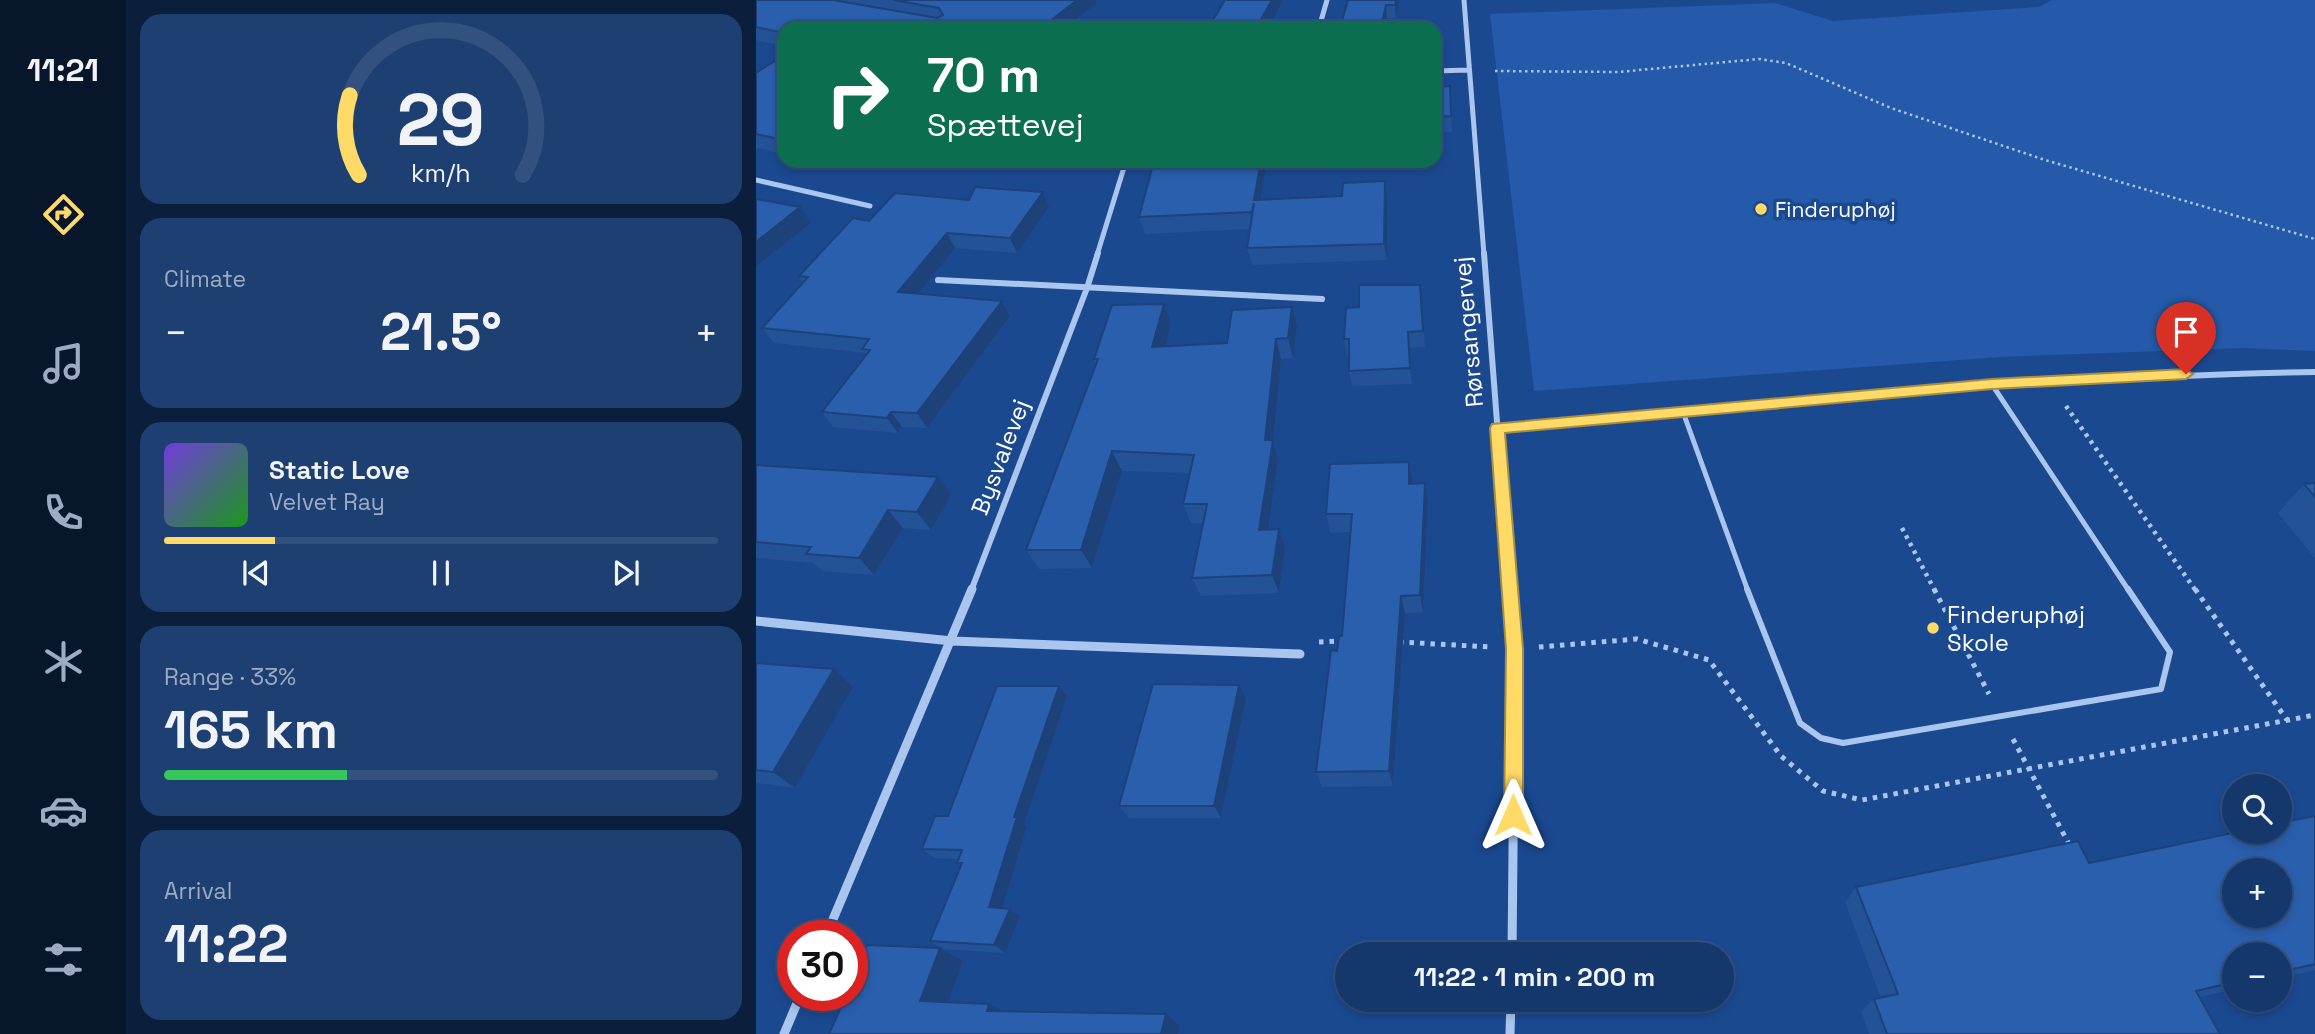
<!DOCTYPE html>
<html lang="en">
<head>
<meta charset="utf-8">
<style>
  :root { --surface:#14376c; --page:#1d3f72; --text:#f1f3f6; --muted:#9dacc2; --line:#33517f; --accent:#ffda67 }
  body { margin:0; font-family:"Space Grotesk",sans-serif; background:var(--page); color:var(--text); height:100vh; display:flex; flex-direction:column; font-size:26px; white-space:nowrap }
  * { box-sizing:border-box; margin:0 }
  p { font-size:23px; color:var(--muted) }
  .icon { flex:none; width:38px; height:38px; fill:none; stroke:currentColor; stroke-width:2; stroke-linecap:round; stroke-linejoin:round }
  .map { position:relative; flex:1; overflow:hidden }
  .panel { display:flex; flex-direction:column; gap:14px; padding:14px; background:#0b1e3b; width:630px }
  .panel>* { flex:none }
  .banner { position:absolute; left:21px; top:21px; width:665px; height:147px; border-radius:21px; box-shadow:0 4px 10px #0003,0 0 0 2px var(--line); background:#0b6e4f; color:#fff; overflow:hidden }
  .tools { position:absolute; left:1466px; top:774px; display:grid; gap:14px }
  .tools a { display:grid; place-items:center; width:70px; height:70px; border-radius:50%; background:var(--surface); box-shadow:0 4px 10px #0003,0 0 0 2px var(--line); font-size:35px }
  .speed { position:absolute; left:21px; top:920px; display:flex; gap:14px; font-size:35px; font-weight:700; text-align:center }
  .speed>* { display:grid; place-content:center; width:91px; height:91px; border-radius:50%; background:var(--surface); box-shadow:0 4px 10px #0003,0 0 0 2px var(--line); line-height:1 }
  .speed .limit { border:10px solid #d22; background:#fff; color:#111 }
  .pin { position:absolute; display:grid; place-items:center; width:60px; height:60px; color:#fff; margin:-72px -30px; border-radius:50% 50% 50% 0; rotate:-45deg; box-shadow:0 0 7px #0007 }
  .pin .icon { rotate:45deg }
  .me { position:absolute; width:77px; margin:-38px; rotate:0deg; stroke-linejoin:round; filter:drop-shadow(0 0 5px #0008) }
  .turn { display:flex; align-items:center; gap:24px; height:147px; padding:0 35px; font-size:32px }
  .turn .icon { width:91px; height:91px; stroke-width:2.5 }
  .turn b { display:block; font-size:49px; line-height:60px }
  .big { font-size:52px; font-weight:700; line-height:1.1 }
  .panel .widget { flex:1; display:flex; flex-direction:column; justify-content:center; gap:10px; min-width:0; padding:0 24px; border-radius:21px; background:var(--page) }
  .panel .dial { align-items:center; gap:0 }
  .dial svg { height:182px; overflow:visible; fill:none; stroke:var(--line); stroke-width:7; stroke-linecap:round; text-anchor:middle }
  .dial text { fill:var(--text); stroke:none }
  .song { display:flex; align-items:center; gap:21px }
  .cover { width:84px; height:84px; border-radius:10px; background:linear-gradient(135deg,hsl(260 70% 55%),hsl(120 70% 35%)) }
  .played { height:7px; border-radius:4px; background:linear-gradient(90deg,var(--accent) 20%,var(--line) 20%) }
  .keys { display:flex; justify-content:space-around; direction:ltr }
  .heat { display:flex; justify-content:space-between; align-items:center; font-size:38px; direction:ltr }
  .charge { height:10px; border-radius:5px; background:linear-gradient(90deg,#34c759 33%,var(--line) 0) }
  .trip { position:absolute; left:579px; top:942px; width:399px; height:70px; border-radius:35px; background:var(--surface); box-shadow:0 4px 10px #0003,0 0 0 2px var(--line); font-weight:700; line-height:70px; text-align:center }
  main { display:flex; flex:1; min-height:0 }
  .tabs { display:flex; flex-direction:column; width:126px; justify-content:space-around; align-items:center; background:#08162b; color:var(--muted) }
  .tabs .icon { width:49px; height:49px }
  .tabs .active { color:var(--accent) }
  .tabs b { font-size:32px; color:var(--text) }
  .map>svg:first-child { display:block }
</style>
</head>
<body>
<main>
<nav class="tabs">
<b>11:21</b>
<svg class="icon active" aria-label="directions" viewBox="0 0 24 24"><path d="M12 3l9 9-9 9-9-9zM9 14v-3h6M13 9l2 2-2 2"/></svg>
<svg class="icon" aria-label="music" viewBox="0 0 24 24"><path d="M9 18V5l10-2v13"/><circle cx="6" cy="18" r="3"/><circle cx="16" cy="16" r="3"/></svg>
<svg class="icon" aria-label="phone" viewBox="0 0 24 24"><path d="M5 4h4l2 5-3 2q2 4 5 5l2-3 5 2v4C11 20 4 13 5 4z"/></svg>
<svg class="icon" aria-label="climate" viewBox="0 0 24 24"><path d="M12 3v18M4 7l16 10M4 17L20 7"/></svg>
<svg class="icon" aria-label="car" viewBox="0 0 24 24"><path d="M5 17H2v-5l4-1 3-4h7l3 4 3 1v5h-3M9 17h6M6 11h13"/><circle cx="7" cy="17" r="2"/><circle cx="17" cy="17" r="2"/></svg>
<svg class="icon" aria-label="filters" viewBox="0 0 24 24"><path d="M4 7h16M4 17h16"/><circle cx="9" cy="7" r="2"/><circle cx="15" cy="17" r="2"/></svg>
</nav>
<section class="panel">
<div class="widget dial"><svg viewBox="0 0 100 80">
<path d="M14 69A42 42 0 1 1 86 69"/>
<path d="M14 69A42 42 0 0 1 10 34" stroke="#ffda67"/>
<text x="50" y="56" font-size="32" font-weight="700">29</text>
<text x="50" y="72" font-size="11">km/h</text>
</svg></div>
<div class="widget"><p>Climate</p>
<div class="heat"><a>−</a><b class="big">21.5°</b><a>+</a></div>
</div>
<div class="widget">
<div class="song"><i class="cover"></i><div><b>Static Love</b><p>Velvet Ray</p></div></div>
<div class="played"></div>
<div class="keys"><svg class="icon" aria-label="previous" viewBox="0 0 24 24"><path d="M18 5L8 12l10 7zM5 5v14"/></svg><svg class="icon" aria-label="pause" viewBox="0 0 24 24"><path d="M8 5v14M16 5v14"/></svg><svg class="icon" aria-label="next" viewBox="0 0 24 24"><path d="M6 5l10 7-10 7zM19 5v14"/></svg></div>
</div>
<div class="widget"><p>Range · 33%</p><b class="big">165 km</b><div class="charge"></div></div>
<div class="widget"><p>Arrival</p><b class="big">11:22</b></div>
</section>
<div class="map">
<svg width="1559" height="1034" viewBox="0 0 1559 1034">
  <rect width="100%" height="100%" fill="#1b4990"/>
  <!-- green -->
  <path fill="#245aa9" d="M1296 0H1559V351L1487 348 1245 357 778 391 734 14 1019 3 1077 21 1283 7Z"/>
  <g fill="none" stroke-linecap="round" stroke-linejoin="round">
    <!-- path-far2 -->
    <path stroke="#aac6ee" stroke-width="2.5" stroke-dasharray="2.5 3.5" stroke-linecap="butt" d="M739 71 862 72 1003 59 1030 63 1135 108 1289 160 1559 239"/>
    <!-- path-far1 -->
    <path stroke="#aac6ee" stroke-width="4.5" stroke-dasharray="3.5 5" stroke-linecap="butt" d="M1310 406 1440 591
      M1146 528 1179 591"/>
    <!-- path -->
    <path stroke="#aac6ee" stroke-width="5" stroke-dasharray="4.5 6" stroke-linecap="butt" d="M1178 589 1233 694
      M1439 589 1531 720
      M563 642 586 641
      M643 642 736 647
      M783 647 881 639 953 660 1025 756 1067 791 1106 800 1559 715
      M1257 739 1314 846"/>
    <!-- lane-far1 -->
    <path stroke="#aac6ee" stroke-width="5" d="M1237 386 1373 591
      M927 412 992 591"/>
    <!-- lane -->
    <path stroke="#aac6ee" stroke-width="6" d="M991 589 1044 723 1065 738 1087 743 1405 689 1414 652 1372 589"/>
    <!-- street-far2 -->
    <path stroke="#aac6ee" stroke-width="5" d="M708 0 728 255
      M563 28 571 0
      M679 71 712 70
      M0 180 114 206
      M341 255 370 161"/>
    <!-- street-far1 -->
    <path stroke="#aac6ee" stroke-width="6" d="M728 253 754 591
      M182 280 566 299
      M741 428C1014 403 1285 377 1559 372
      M215 591 331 288 342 253"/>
    <!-- street -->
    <path stroke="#aac6ee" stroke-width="9" d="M754 589 759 649 756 954
      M0 621 196 641 544 654
      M70 936 216 589
      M28 1034 44 996
      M754 1034 755 999"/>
  </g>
  <!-- wall -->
  <path fill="#245296" d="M0 0H340L341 3 309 28H28V46L0 40Z
    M592 0H644L640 18H631Z
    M28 55V154L3 148 0 150V73Z
    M694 86 696 132 679 133V87Z
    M62 161H88L82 165Z
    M398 161H511L505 200 586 196 629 181 631 197V260L496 265 491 248 494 229 389 234 383 217Z
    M293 207 261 253 199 248 162 294 246 301 254 316 171 428 146 427 142 433 77 427 66 412 110 354 109 353 18 343 6 328 47 283 43 276 113 221Z
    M665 301 669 347 654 348 656 384 596 386 593 371V355H591L588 339Z
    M415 324 409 346 471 343 541 327 537 358 525 359 517 442 522 459 513 529H523L529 548 523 593 445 596 436 578 447 523H435L427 504 434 473 366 471 336 568 283 569 270 550 340 364 338 359Z
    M0 465 182 477 195 495 175 530 147 528 118 575 66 571 58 563 0 558Z
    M656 481V484L672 502 667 613H649L637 786 566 787 560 772 581 651 586 636 595 532 574 533 570 514Z
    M1559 483V558L1522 513 1548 484Z
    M0 663 97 687 39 788 0 783Z
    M483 685 490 698 465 818H373L363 806Z
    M311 697 268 824 271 826 246 908 254 909 264 917 249 953 187 949 174 941 205 866 201 863 203 859 178 858 166 849 192 816Z
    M1559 816V970L1524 978V954H1479V989L1443 997 1464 1034H1113L1105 1011 1118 999 1125 998 1089 902 1100 887 1333 863Z"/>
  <!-- shaded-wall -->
  <path fill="#1d427a" d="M321 0H340L341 3 309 28H285Z
    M516 0H527L512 28H500Z
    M640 0H644L640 18 639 5Z
    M630 5 631 18 629 28H625Z
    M79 161H88L82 165Z
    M505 161H511L502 217 498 200Z
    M629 181 631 197V260L628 244Z
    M287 192 293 207 261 253 254 238Z
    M44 207 55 223 0 266V242Z
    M191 233 199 248 152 307 142 292Z
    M246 301 254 316 171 428 161 413Z
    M408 304 415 324 404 367 396 347Z
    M536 307 541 327 537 358 532 338Z
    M652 332 654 348 656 384 654 368Z
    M520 339 525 359 517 442 522 459 510 548 503 530 509 440Z
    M135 412 146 427 142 433 131 418Z
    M356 451 366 471 336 568 325 550Z
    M653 462 656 481 655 503 653 484Z
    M182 477 195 495 175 530 161 512Z
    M669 483 672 502 667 613 664 595Z
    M132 510 147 528 118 575 103 558Z
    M523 529 529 548 523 593 516 575Z
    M645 596 649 613 637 786 633 771Z
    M78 669 97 687 39 788 17 772Z
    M483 685 490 698 465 818 458 806Z
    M303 686 311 697 268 824 271 826 244 915 233 907 258 817Z
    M254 909 264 917 249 953 238 945Z
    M184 948 207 961 188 1013 164 1001Z
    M233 1004 254 1015 231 1011Z
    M410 1014 424 1026 422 1034H405Z"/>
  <!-- building -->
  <path fill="#2a5fae" stroke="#1d427a" stroke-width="2" fill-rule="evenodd" d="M0 0H77L181 18 187 15 183 8 137 0H321L285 28H28V33L0 27Z
    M469 0H516L500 28H452Z
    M592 0H640L639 5H630L625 28H584Z
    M28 55V140L0 134V73Z
    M694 86 695 116 679 117V87Z
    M398 161H505L498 200 586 196 587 183 629 181 628 244 491 248 498 203 496 212 383 217Z
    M219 187 287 192 254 238 191 233 142 292 246 301 161 413 135 412 131 418 66 412 114 350 106 349 113 339 6 328 52 277 43 276 97 218 113 221 139 193 213 200Z
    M0 199 44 207 0 242Z
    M603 285H664L667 331 652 332 654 368 593 371V339H588L590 308 603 307Z
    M408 304 396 347 471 343 476 310 536 307 532 338 520 339 509 440H517L503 530 523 529 516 575 436 578 451 504H427L438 455 356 451 325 550H270L342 359H338L356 305Z
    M653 462V484L669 483 664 595 645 596 633 771 560 772 575 650 581 651 583 636H586L596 514H570L574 464Z
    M0 465 182 477 161 512 132 510 103 558 50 554 55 547 0 542Z
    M1559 483V497L1548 484Z
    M0 663 78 669 17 772 0 770Z
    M397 684 483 685 458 806H363Z
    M241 686H303L258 817H261L233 907 254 909 238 945 174 941 206 863H201L206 850 166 849 179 816H192Z
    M1559 816V964L1524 972V954H1479V982L1440 991 1464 1034H1131L1118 999 1142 994 1100 887 1322 841 1333 863 1486 831H1524V823ZM1479 870H1524V915H1479Z
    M111 945 184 948 164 1001 233 1004 231 1011 410 1014 405 1034H73L90 996H96V980Z"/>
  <!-- route -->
  <path fill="#ffda67" stroke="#a68e43" stroke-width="2" d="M1430 369 1437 374 1430 379 1236 389 749 433 767 649V815L764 822 757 825 750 822 748 815 750 649 734 428 736 424 1236 379Z"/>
  <!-- markers -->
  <g fill="#ffda67" stroke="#1b4990" stroke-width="2.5">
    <circle cx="1005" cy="209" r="7"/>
    <circle cx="1177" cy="628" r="7"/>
  </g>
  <g text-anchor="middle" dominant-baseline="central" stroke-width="7" stroke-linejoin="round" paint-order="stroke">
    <!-- far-poi labels -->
    <g font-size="21" fill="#fff" stroke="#1b4990" text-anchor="start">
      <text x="1019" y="209">Finderuphøj</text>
    </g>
    <!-- street labels -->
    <g font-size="24" fill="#fff" stroke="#1b4990">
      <text transform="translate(712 332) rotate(-95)">Rørsangervej</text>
      <text transform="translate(244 457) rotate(-69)">Bysvalevej</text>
    </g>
    <!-- poi labels -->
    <g font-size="24" fill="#fff" stroke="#1b4990" text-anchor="start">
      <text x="1191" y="614">Finderuphøj<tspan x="1191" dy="28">Skole</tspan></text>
    </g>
  </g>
</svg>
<div class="tools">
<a><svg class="icon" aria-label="search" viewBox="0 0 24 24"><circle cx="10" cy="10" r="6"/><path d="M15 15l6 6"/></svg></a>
<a>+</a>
<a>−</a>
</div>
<div class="speed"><div class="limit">30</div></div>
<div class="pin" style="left:1430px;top:374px;background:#d93025"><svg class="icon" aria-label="arrive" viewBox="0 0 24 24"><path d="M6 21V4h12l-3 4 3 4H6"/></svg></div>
<svg class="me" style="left:757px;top:815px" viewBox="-20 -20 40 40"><path d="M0-17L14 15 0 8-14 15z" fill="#ffda67" stroke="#fff" stroke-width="4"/></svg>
<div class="trip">11:22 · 1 min · 200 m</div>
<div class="banner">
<div class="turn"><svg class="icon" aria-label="right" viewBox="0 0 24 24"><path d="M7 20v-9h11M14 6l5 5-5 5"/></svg><div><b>70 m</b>Spættevej</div></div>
</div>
</div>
</main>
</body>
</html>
